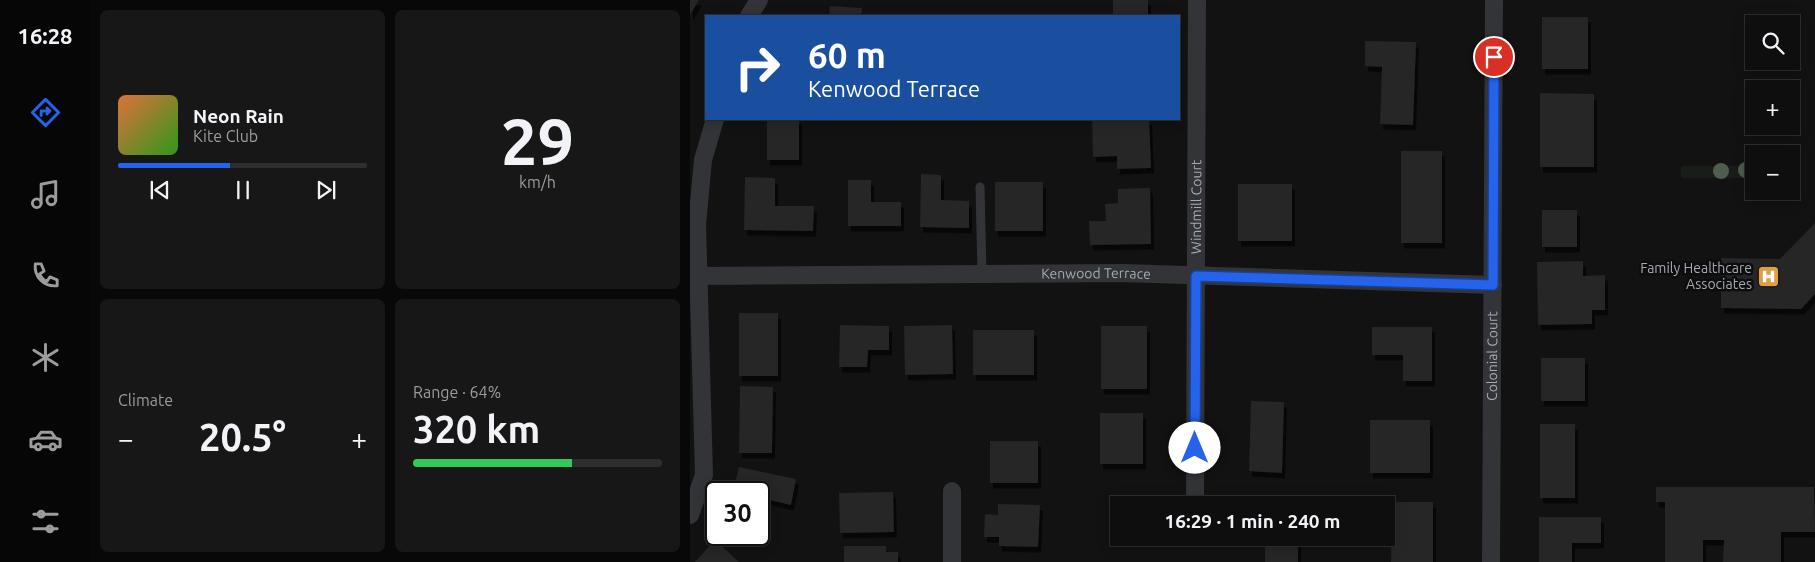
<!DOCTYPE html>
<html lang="en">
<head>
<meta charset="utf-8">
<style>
  :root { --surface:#0e0e0e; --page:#171717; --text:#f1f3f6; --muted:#9b9c9e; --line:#2e2e2e; --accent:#2563eb }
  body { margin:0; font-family:Ubuntu,sans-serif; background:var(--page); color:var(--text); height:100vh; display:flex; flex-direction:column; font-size:19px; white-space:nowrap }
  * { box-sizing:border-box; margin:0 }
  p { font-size:16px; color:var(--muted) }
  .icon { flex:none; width:28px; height:28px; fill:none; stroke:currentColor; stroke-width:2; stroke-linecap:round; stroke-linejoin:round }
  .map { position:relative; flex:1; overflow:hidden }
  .drawer { display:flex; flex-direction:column; gap:10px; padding:10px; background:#080808; width:600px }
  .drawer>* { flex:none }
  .banner { position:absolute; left:15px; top:15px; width:475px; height:105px; border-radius:0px; box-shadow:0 2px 12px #0003,0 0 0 1px var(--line); background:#1a4fa0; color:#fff; overflow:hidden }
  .fabs { position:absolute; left:1055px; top:15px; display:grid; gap:10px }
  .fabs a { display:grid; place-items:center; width:55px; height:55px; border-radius:0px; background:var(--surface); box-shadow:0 2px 12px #0003,0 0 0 1px var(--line); font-size:25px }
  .speed { position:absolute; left:15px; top:481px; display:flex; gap:10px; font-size:25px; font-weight:700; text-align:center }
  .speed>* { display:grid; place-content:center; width:65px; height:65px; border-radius:50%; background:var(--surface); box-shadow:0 2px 12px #0003,0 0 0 1px var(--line); line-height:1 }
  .speed .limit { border:2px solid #111; border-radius:8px; background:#fff; color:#111 }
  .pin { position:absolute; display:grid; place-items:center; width:42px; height:42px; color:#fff; margin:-21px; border:2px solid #fff; border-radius:50%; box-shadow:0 1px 5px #0007 }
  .me { position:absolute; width:55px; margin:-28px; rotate:0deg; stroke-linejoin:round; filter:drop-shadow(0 0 4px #0008) }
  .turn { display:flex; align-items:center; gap:18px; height:105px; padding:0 20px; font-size:22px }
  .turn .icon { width:65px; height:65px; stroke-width:2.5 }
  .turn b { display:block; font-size:35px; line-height:42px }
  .big { font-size:38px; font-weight:600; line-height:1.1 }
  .drawer .widget { flex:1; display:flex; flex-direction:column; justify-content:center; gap:8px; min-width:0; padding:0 18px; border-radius:8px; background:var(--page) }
  .drawer .dial { align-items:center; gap:0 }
  .dial b { font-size:65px; line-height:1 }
  .song { display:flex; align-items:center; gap:15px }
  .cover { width:60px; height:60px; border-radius:8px; background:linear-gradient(135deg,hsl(20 70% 55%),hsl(110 70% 35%)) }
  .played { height:5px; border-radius:2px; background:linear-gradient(90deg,var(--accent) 45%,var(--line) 45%) }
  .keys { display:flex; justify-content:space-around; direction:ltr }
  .heat { display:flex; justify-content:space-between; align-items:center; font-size:28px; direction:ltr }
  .charge { height:8px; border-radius:4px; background:linear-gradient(90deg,#34c759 64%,var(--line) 0) }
  .drawer .tiles { flex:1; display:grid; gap:10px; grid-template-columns:repeat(2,1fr) }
  .trip { position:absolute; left:420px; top:496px; width:285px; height:50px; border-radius:0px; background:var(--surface); box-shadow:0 2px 12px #0003,0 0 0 1px var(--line); font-weight:600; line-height:50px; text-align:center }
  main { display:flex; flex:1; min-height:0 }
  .dock { display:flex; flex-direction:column; width:90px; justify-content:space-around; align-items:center; background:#060606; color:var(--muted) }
  .dock .icon { width:35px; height:35px }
  .dock .on { color:var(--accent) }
  .dock b { font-size:22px; color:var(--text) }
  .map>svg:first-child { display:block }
</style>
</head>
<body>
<main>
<nav class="dock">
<b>16:28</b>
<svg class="icon on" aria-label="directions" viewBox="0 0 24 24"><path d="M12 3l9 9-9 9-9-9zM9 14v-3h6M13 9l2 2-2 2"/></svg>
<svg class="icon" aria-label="music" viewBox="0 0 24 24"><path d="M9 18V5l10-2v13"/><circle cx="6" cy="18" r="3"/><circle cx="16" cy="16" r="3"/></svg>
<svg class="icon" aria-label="phone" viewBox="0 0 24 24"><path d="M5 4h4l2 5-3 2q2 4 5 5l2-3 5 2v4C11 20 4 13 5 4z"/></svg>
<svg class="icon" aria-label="climate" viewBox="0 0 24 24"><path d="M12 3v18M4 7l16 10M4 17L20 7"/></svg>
<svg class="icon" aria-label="car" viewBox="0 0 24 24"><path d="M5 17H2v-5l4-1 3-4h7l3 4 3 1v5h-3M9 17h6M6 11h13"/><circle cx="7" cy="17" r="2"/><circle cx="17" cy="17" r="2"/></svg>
<svg class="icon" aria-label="filters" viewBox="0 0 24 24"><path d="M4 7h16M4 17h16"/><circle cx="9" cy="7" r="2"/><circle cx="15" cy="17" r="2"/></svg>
</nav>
<section class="drawer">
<div class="tiles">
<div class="widget">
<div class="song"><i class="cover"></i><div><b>Neon Rain</b><p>Kite Club</p></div></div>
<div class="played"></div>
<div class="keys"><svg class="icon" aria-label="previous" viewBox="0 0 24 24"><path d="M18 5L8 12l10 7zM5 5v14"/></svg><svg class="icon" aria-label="pause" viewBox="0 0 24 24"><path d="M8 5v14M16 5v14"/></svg><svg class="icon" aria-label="next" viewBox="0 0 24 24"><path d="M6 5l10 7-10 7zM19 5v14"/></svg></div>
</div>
<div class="widget dial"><b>29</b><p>km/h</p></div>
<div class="widget"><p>Climate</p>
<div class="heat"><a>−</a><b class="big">20.5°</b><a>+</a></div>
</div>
<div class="widget"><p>Range · 64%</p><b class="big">320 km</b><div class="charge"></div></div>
</div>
</section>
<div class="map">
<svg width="1125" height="562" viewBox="0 0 1125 562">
  <defs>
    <filter id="shadow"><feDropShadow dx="3" dy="5.5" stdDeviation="0" flood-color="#0009"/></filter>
  </defs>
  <rect width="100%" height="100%" fill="#121213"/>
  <!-- green -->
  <path fill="#191d19" d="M991 166H1064V178H991Z"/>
  <!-- building -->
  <path fill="#252527" filter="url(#shadow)" d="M0 0H9L0 15Z
    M423 0H458V15L423 14Z
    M140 6 172 8 171 16H139Z
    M852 17H898V69H852Z
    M675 41 726 42 723 125 690 124 692 67 675 66Z
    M850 93 904 94V167H850Z
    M77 119H109V160H77Z
    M402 119H459L461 168 427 169V156L403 157Z
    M711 151H752V243H711Z
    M231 174 251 175V200L279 201V228L230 227Z
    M55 177 85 178V206H124L123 231 54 230Z
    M158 180H181V202H211V226H158Z
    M305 182H353V231H305Z
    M548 184H602V241H548Z
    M460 188 461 244 400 245 399 221H416L415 204 428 203V189Z
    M852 210H887V247H852Z
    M1125 223V294L1111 309 1031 308V258L1090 259Z
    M893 261V276L915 275V310H902V324L848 325 847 262Z
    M49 313H88V376H49Z
    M150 325 199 326V350H178L177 367H149Z
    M262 325 263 374 215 375 214 326Z
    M411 326H457V389H411Z
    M682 327H742V381H713V355H682Z
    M283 330H344V375H283Z
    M851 358H895V401H851Z
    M50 386 83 387 82 453H49Z
    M561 401 594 402 592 473 559 471Z
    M410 413H453V464H410Z
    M680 420H740V473H680Z
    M850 424H885V498H850Z
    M300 441H348V483H300Z
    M49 467 106 479 101 505 75 499 69 524V492H43Z
    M966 487H1124L1125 532H1091V562H1033L1034 540H1013V562H975V502H966Z
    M203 492 204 532 150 533 149 493Z
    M702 502H743V562H701Z
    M308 504 350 505 348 547 309 546V537H294L295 514 308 515Z
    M849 517H911V543H882V562H849Z
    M575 538H608V562H575Z
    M25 540 49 562H5Z
    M154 546H196V552H208V562H154Z"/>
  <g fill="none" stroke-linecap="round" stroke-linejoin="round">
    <!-- service -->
    <path stroke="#333438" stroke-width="9" d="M290 187 292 274"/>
    <!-- minor -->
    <g stroke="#333438" stroke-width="18">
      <path d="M59 16 69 0"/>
      <path id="s1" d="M8 276 432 273 803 285"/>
      <path d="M262 491V562"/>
      <path id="s2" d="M505 505 507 0"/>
      <path d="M0 515 14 475 7 225 13 160 25 119"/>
      <path id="s3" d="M801 562 804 0"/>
    </g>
  </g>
  <!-- trees -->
  <g fill="#4d5d4e">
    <circle cx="1056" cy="170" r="8"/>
    <circle cx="1031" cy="171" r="8"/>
  </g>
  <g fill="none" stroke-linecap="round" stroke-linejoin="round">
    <defs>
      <path id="route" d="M505 448 506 276 803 285 804 57"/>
    </defs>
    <!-- route casing -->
    <use href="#route" stroke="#184099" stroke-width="12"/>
    <!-- route -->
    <use href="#route" stroke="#2563eb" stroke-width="9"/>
  </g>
  <!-- icons -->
  <defs>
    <symbol id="hospital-square" viewBox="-11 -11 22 22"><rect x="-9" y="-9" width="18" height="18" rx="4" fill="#dda040" stroke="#0d0d0e"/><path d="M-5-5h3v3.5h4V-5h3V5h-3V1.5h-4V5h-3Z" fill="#fff"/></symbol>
  </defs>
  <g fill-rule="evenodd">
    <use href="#hospital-square" x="1066" y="264" width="25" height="25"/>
  </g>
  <g text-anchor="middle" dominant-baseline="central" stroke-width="5" stroke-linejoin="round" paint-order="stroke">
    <!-- street labels -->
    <g font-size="14" fill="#a5aab2" stroke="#0d0d0e">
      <text stroke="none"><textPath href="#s2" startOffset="298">Windmill Court</textPath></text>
      <text stroke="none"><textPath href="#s1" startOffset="398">Kenwood Terrace</textPath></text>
      <text stroke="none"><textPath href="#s3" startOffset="206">Colonial Court</textPath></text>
    </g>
    <!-- poi labels -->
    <g font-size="14" fill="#a5aab2" stroke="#0d0d0e" text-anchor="end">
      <text x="1062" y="268">Family Healthcare<tspan x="1062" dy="16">Associates</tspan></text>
    </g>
  </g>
</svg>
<div class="fabs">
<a><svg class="icon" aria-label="search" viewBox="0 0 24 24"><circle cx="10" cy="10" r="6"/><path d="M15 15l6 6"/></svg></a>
<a>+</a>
<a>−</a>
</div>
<div class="speed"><div class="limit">30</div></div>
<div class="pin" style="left:804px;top:57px;background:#d93025"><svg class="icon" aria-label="arrive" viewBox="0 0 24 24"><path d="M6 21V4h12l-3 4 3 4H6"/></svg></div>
<svg class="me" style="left:505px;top:448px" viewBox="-20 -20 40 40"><circle r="19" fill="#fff"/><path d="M0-13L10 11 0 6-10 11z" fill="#2563eb"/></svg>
<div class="trip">16:29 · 1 min · 240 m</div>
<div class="banner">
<div class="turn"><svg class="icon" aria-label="right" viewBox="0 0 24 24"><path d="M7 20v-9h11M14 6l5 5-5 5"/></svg><div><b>60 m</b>Kenwood Terrace</div></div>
</div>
</div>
</main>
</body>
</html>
